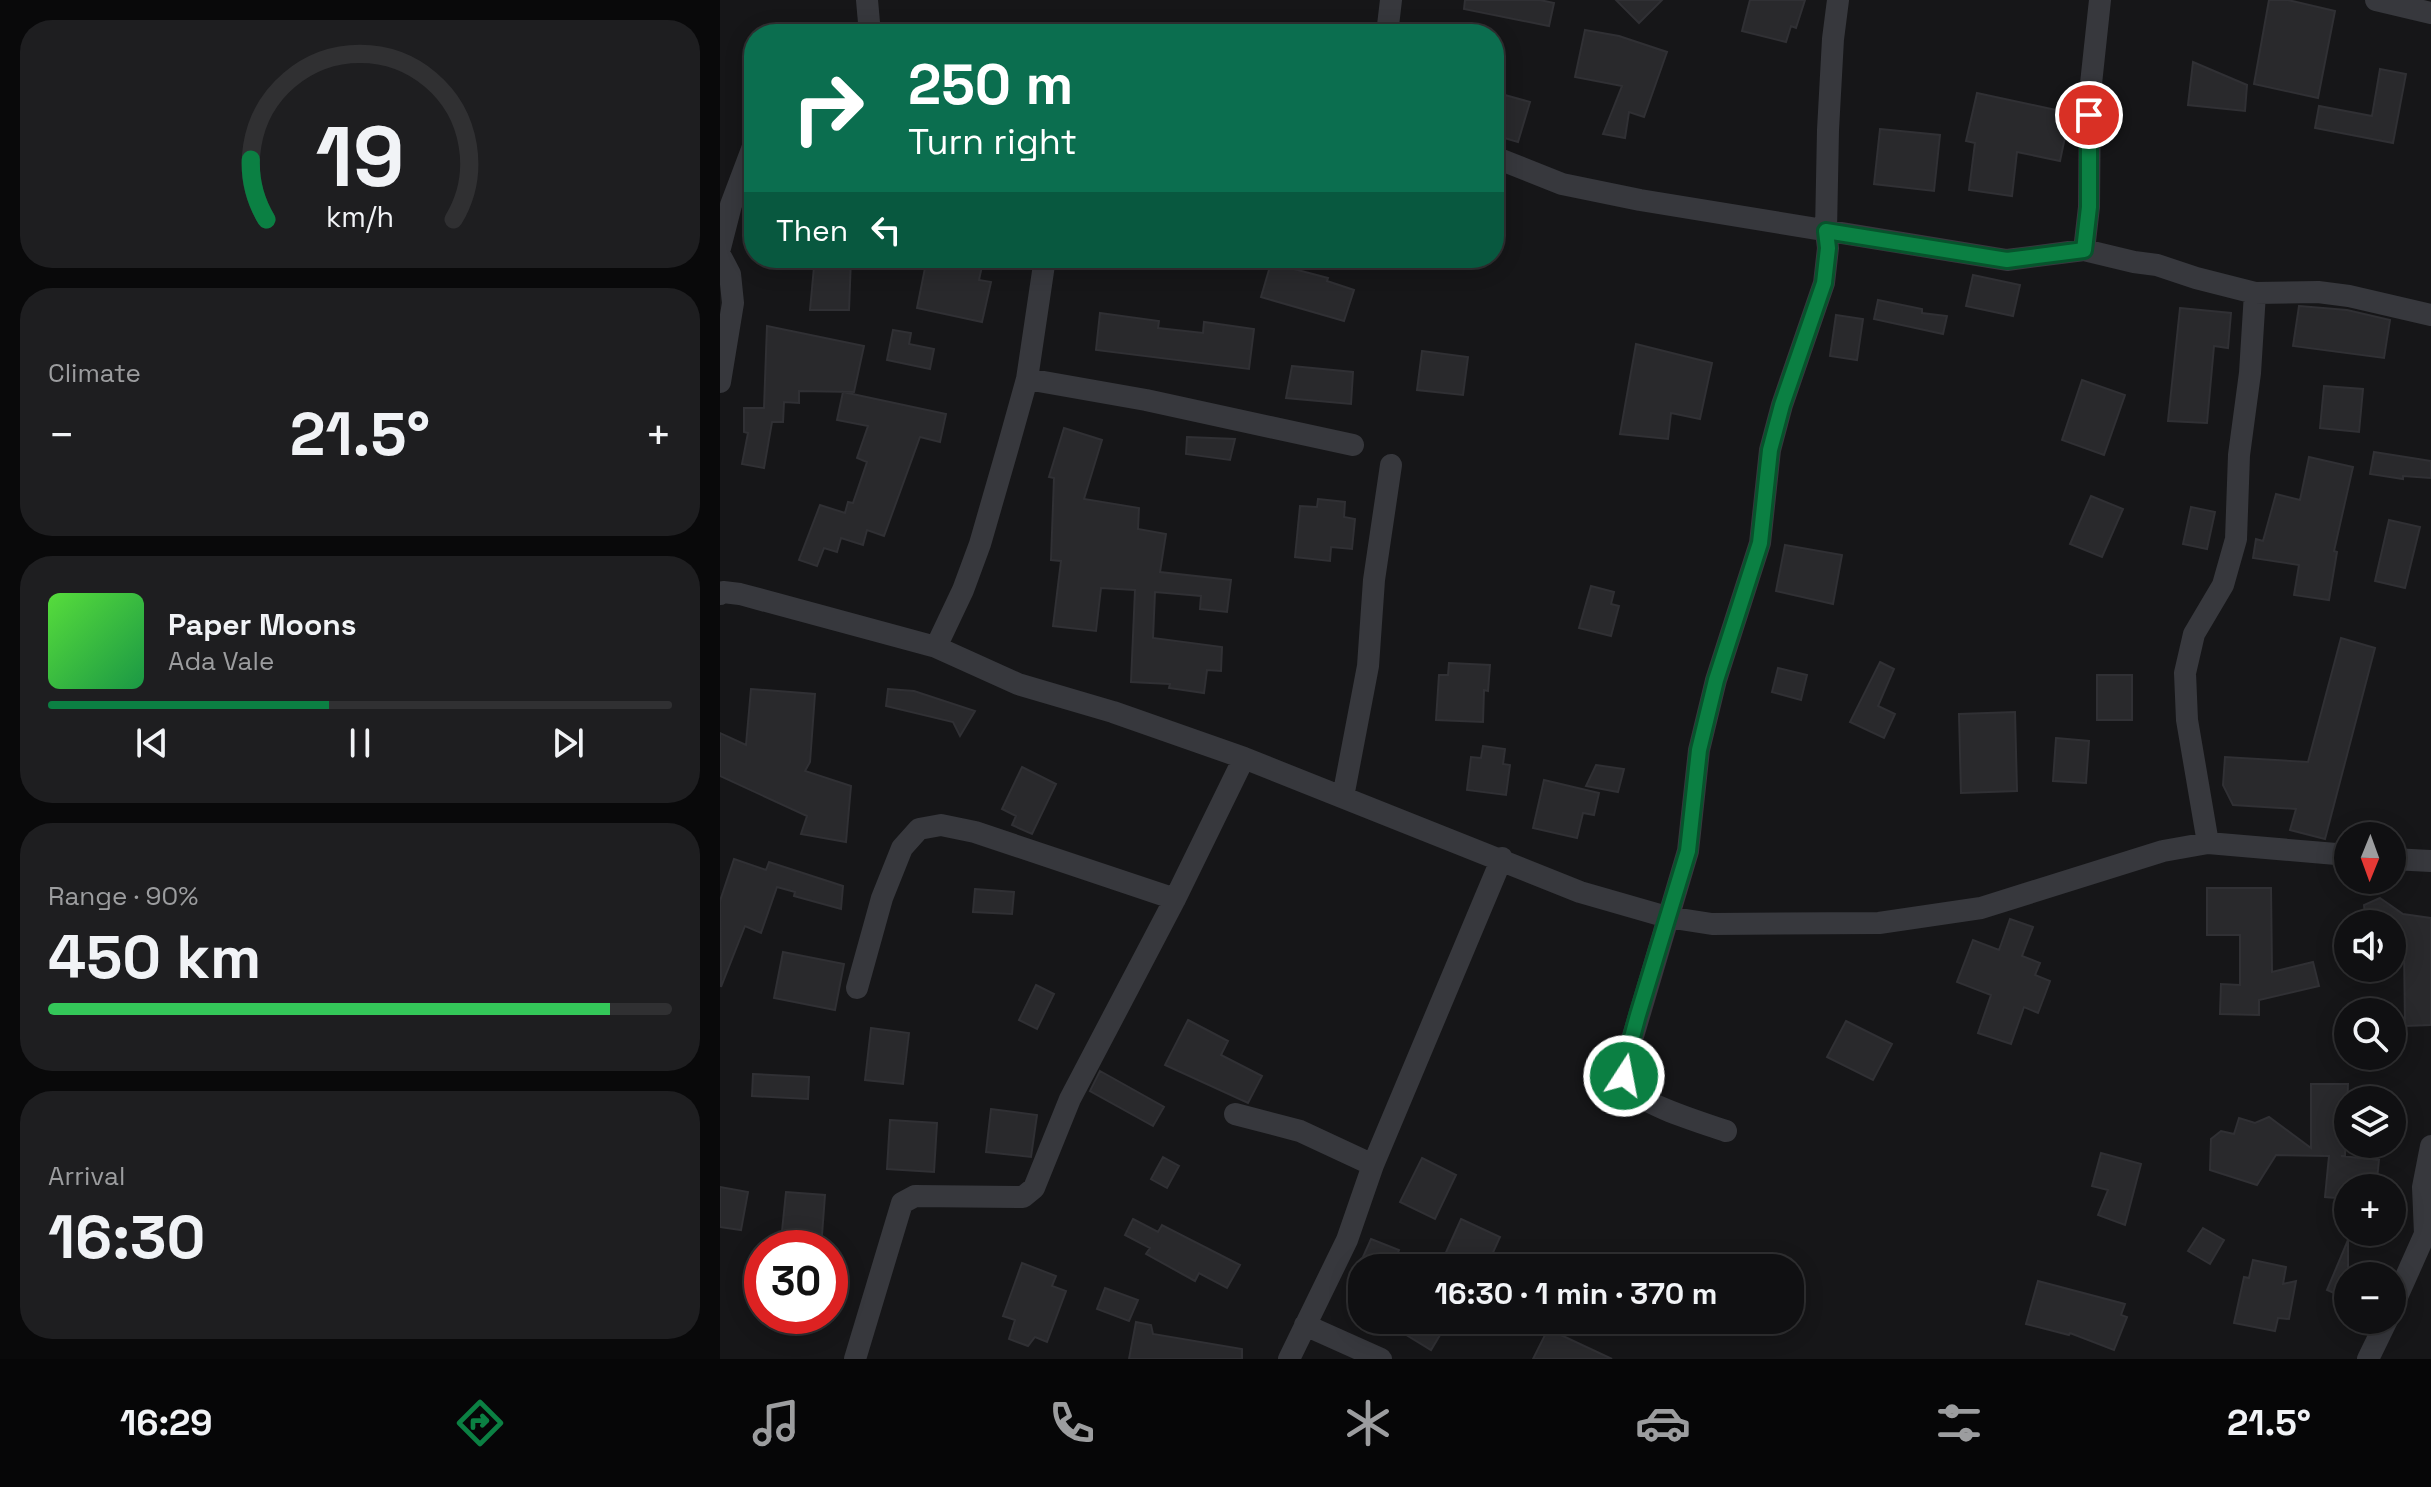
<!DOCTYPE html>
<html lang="en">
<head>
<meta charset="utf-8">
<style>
  :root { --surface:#101012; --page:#1e1e20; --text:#f1f3f6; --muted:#9c9d9f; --line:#303032; --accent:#0b8043 }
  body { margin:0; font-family:"Space Grotesk",sans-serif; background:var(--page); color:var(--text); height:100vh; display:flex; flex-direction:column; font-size:30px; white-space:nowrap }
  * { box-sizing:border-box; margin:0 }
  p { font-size:26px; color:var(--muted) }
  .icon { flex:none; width:44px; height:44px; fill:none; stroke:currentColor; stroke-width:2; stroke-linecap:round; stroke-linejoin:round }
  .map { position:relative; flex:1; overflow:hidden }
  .panel { display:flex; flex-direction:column; gap:20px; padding:20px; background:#09090a; width:720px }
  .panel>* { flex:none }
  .banner { position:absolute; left:24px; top:24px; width:760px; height:244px; border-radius:32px; box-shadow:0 4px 20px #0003,0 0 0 2px var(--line); background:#0b6e4f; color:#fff; overflow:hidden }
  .needle { width:52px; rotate:181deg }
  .buttons { position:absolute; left:1614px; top:822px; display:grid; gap:16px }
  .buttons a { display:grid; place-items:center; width:72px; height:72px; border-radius:50%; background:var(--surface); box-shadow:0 4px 20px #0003,0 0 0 2px var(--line); font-size:40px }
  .speed { position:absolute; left:24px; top:1230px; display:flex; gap:16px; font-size:40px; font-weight:700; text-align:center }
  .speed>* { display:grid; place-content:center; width:104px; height:104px; border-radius:50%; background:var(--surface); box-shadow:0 4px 20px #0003,0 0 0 2px var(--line); line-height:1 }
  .speed .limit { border:12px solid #d22; background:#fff; color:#111 }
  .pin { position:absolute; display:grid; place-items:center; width:68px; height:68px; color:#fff; margin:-34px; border:4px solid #fff; border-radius:50%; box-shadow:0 2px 8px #0007 }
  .me { position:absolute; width:88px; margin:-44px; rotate:11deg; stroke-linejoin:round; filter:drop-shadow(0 0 6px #0008) }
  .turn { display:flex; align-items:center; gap:28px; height:168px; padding:0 32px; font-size:36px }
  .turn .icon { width:104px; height:104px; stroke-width:2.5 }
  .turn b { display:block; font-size:56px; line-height:68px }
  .then { display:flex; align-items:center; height:76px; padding:0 32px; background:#0003; gap:16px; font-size:30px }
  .big { font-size:60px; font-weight:700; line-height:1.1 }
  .panel .card { flex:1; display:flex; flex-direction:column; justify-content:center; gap:12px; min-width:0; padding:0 28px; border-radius:32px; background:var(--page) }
  .panel .dial { align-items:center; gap:0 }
  .dial svg { height:208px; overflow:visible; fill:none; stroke:var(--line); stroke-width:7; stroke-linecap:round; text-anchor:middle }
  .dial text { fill:var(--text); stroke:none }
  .song { display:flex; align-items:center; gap:24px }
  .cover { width:96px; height:96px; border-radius:12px; background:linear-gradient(135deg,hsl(110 70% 55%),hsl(140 70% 35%)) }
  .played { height:8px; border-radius:4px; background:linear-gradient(90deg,var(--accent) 45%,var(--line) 45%) }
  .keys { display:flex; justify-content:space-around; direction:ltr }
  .heat { display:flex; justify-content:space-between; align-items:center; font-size:44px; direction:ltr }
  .charge { height:12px; border-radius:6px; background:linear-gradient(90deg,#34c759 90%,var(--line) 0) }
  .trip { position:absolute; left:628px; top:1254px; width:456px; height:80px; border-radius:32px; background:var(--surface); box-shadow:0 4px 20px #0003,0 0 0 2px var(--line); font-weight:700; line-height:80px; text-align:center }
  .dock { display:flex; height:128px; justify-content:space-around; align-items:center; background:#060607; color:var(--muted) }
  .dock .icon { width:56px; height:56px }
  .dock .current { color:var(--accent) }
  .dock b { font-size:36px; color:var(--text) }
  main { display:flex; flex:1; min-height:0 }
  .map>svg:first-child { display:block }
</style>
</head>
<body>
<main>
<section class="panel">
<div class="card dial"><svg viewBox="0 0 100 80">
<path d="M14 69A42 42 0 1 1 86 69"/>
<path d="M14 69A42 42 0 0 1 8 46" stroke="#0b8043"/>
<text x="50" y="56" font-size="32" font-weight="700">19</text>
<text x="50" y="72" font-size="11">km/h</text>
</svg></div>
<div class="card"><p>Climate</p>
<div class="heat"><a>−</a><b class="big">21.5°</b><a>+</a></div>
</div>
<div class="card">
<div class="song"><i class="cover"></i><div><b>Paper Moons</b><p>Ada Vale</p></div></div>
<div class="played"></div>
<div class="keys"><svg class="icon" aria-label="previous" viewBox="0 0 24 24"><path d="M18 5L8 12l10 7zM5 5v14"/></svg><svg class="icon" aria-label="pause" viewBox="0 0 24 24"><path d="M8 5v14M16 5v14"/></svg><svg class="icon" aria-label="next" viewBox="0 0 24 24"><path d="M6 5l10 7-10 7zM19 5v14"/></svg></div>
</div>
<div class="card"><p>Range · 90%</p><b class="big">450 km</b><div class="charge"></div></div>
<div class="card"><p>Arrival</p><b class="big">16:30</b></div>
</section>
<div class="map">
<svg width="1711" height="1359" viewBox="0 0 1711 1359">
  <rect width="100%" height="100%" fill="#161618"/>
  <!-- building -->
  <path fill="#29292c" stroke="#303034" stroke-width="2" d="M745 0H820L834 3 829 26 744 9Z
    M896 0H942L919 23Z
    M1030 0H1085L1076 28 1071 26 1066 42 1022 31Z
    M1549 0H1568L1615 11 1598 98 1534 84Z
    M865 30 899 36 947 52 924 117 909 112 905 138 883 134 902 86 855 77Z
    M1473 62 1527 85 1525 111 1468 105Z
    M1660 69 1686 74 1673 143 1595 128 1599 106 1652 116Z
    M774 92 810 102 798 142 774 135Z
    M1257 93 1350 113 1340 161 1297 152 1292 196 1249 190 1255 143 1246 141Z
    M1160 129 1220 135 1214 191 1154 184Z
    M99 258H131L129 310H90L94 267 99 268Z
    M207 258H225L262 266 259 280 271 282 262 322 197 308Z
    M551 263 608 278 607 281 634 290 624 321 541 297Z
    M1253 275 1300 285 1293 316 1246 306Z
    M1158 300 1202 309V313L1227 316 1223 334 1154 319Z
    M1579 306 1627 310 1670 320 1664 358 1573 346Z
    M1460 308 1511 313 1508 348 1494 346 1487 423 1448 421Z
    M380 313 439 321 438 328 483 333 484 322 534 329 529 369 376 350Z
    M1116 315 1143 319 1137 360 1110 356Z
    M47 326 144 346 134 392 79 391V403L64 402 63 422H52L44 468 22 464 28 433 24 432V408H44Z
    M173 330 191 333 189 344 214 349 210 369 167 360Z
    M916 344 992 363 980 419 951 413 948 439 900 434Z
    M702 351 748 357 743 395 697 390Z
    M572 366 633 372 631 404 566 398Z
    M1362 380 1405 395 1384 455 1342 440Z
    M1604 386 1643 389 1639 432 1600 428Z
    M123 392 226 414 220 442 200 437 164 536 147 530 143 545 121 538 117 552 104 548 97 566 79 560 100 505 125 513 128 502 133 503 147 462 137 458 148 426 117 420Z
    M344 428 382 440 364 499 419 508 418 529 446 534 440 572 511 580 507 612 480 609 481 596 435 592 433 638 502 647 501 671 487 670 484 693 449 688 450 684 411 682 415 590 381 588 376 631 333 626 341 561 331 560 334 478 329 477Z
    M467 437 515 439 510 460 466 454Z
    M1654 452 1711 461V478L1683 476V479L1650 474Z
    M1589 457 1633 467 1614 551 1617 552 1609 600 1574 595 1579 565 1533 558 1536 539 1543 541 1556 494 1580 500Z
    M1371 496 1403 509 1382 557 1350 544Z
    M598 499 625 502 624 517 635 519 632 549 611 547 610 561 575 557 580 506 597 507Z
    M1471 507 1495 512 1487 549 1463 544Z
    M1669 520 1700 527 1685 588 1655 581Z
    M1065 545 1122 555 1113 604 1056 591Z
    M871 586 894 592 891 604 899 606 891 636 859 628Z
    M1621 638 1655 648 1605 839 1570 830 1576 809 1513 805 1503 785 1505 757 1588 762Z
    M1160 662 1174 669 1158 706 1175 714 1164 738 1130 722Z
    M729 663 770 665 768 691 764 690 763 722 716 720 719 675H728Z
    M1058 668 1087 675 1081 700 1052 692Z
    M1377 675H1412V720H1377Z
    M31 689 95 694 90 762 85 771 131 786 126 842 81 834 87 816 0 776V733L26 745Z
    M168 689 194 691 255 711 240 736 233 722 166 706Z
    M1295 712 1297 791 1241 793 1239 714Z
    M1336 738 1369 741 1366 783 1333 781Z
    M763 746 785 749 783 764 790 765 786 795 747 790 751 757 761 758Z
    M876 765 904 769 898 792 866 786Z
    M302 767 336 784 312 834 292 825 296 816 282 809Z
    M824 780 879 793 874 815 863 813 857 838 813 828Z
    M14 859 46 870 49 862 123 886 121 909 74 896 75 892 57 887 41 933 25 926 1 987 0 901Z
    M1487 888H1551L1552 972 1593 962 1599 986 1539 1000V1015L1500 1014 1501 984 1520 985V935H1487Z
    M255 889 294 892 292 914 253 912Z
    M1660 898 1683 914 1711 918V1025L1685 1026 1684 944 1672 949V924H1646L1644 905Z
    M1290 919 1313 927 1302 956 1320 963 1315 975 1330 981 1318 1013 1304 1007 1291 1044 1258 1033 1271 995 1237 982 1253 940 1279 950Z
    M63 952 124 964 115 1010 54 998Z
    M316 985 334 994 317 1029 299 1020Z
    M468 1020 508 1041 501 1055 542 1076 528 1103 445 1065Z
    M1126 1021 1172 1044 1153 1080 1107 1057Z
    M151 1028 189 1033 183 1084 145 1080Z
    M380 1071 444 1107 433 1126 370 1091Z
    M33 1074 89 1077 88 1099 32 1096Z
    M1591 1084H1628L1625 1156H1621L1659 1160 1656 1188H1628V1199L1605 1197 1609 1156 1556 1155 1537 1185 1490 1170 1491 1139 1501 1131 1514 1134 1519 1118 1535 1123 1549 1117 1591 1148Z
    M271 1109 317 1115 311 1157 266 1152Z
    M170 1120 217 1123 214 1172 167 1169Z
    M1381 1153 1421 1164 1405 1225 1378 1215 1388 1190 1372 1186Z
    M443 1157 459 1166 447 1188 431 1179Z
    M702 1158 736 1175 715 1219 680 1202Z
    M0 1187 28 1192 21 1230 0 1227Z
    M66 1192 105 1195 102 1235 62 1231Z
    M413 1219 438 1232 442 1225 520 1265 507 1288 479 1273 475 1281 426 1254 430 1248 405 1235Z
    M741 1219 780 1237 766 1268H744L723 1259Z
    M1483 1228 1504 1240 1490 1264 1468 1251Z
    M651 1239 679 1250 672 1268H638Z
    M1628 1240V1299L1607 1290Z
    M1533 1260 1566 1267 1563 1284 1576 1281 1569 1319 1558 1318 1555 1331 1514 1323 1524 1277 1529 1278Z
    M302 1263 336 1276 332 1286 346 1291 327 1342 315 1337 308 1346 289 1339 295 1320 283 1316Z
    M1318 1281 1405 1304 1401 1315 1407 1317 1394 1350 1350 1333 1349 1335 1306 1324Z
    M385 1288 418 1300 409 1321 377 1309Z
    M662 1320H729L711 1350Z
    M416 1322 431 1325 433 1334 522 1349V1359H409Z
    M828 1329 892 1359H813Z"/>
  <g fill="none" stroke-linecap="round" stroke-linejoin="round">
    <!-- street -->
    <path stroke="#37383d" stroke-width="22" d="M147 0 150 34
      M1380 0 1370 93 1369 207 1364 250 1414 262 1437 265 1476 278 1535 293 1598 292 1629 296 1711 315
      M1656 0 1711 13
      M667 34 671 0
      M774 157 842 184 920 200 1287 260 1364 250
      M0 248 11 205 34 144
      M0 255 10 274 13 303 0 382
      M307 379 426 400 633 445
      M0 594 3 592 20 594 216 647 298 684 393 712 524 758 860 892 947 917 992 924 1159 923 1261 908 1443 851 1488 843 1628 855
      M216 647 243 590 260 544 288 447 307 379 325 258
      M623 797 648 666 654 580 671 465
      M1488 843 1467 720 1465 673 1474 634 1503 585 1516 539 1519 455 1530 373 1535 293
      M1672 859 1711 861
      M137 988 162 898 182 848 199 829 221 825 255 832 455 899
      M515 1114 580 1131 653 1165
      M1006 1131C986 1124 919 1104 909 1087 904 1080 905 1072 905 1063L968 851 979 750 996 680 1040 543 1050 450 1062 405 1104 283 1108 248 1106 231 1108 130 1113 39 1118 0
      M1672 1308 1705 1234 1703 1187 1711 1146
      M585 1325 661 1359
      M135 1359 182 1203 195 1196 303 1197 314 1188 350 1099 455 899 524 758
      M569 1359 627 1240 653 1165 782 858
      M1648 1359 1667 1320"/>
  </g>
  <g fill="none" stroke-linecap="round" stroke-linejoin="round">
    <defs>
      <path id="route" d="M904 1076 905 1063 918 1015 968 851 979 750 996 680 1040 543 1050 450 1062 405 1104 283 1108 248 1106 231 1287 260 1364 250 1369 207V115"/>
    </defs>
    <!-- route casing -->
    <use href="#route" stroke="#07532c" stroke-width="20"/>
    <!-- route -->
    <use href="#route" stroke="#0b8043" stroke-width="14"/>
  </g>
</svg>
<div class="buttons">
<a><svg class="needle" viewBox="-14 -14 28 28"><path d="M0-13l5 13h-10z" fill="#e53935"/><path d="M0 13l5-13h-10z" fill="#9c9d9f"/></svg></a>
<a><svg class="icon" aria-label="sound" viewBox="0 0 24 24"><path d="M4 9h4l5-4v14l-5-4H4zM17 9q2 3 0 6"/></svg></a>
<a><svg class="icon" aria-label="search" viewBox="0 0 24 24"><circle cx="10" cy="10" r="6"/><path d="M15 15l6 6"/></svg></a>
<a><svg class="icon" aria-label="layers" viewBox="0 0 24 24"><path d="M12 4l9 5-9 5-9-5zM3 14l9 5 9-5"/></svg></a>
<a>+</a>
<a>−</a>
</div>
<div class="speed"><div class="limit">30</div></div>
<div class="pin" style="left:1369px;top:115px;background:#d93025"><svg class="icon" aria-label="arrive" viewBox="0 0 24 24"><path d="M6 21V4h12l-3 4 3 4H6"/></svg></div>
<svg class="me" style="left:904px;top:1076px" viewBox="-20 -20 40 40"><circle r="17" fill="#0b8043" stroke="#fff" stroke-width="3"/><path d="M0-11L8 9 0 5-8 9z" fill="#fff"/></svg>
<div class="trip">16:30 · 1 min · 370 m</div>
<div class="banner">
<div class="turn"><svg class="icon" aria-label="right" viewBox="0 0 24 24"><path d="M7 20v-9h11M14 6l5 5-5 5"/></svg><div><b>250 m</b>Turn right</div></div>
<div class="then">Then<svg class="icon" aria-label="left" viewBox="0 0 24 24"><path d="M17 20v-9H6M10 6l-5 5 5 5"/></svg></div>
</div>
</div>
</main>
<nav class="dock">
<b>16:29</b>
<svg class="icon current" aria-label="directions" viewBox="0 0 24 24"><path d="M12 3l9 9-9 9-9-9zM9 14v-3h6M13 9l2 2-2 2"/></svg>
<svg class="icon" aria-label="music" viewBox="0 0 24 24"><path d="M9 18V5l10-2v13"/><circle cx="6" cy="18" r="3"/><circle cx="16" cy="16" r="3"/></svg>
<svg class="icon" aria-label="phone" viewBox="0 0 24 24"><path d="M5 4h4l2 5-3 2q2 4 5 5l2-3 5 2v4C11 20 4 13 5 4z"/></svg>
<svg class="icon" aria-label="climate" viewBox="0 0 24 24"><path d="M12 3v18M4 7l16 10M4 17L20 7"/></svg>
<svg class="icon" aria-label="car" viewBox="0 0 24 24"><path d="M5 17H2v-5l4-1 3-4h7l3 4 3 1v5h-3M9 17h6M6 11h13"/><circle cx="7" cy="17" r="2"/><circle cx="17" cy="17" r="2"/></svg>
<svg class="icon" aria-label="filters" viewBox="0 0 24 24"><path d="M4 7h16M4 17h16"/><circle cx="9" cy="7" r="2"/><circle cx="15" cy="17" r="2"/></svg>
<b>21.5°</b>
</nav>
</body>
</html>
